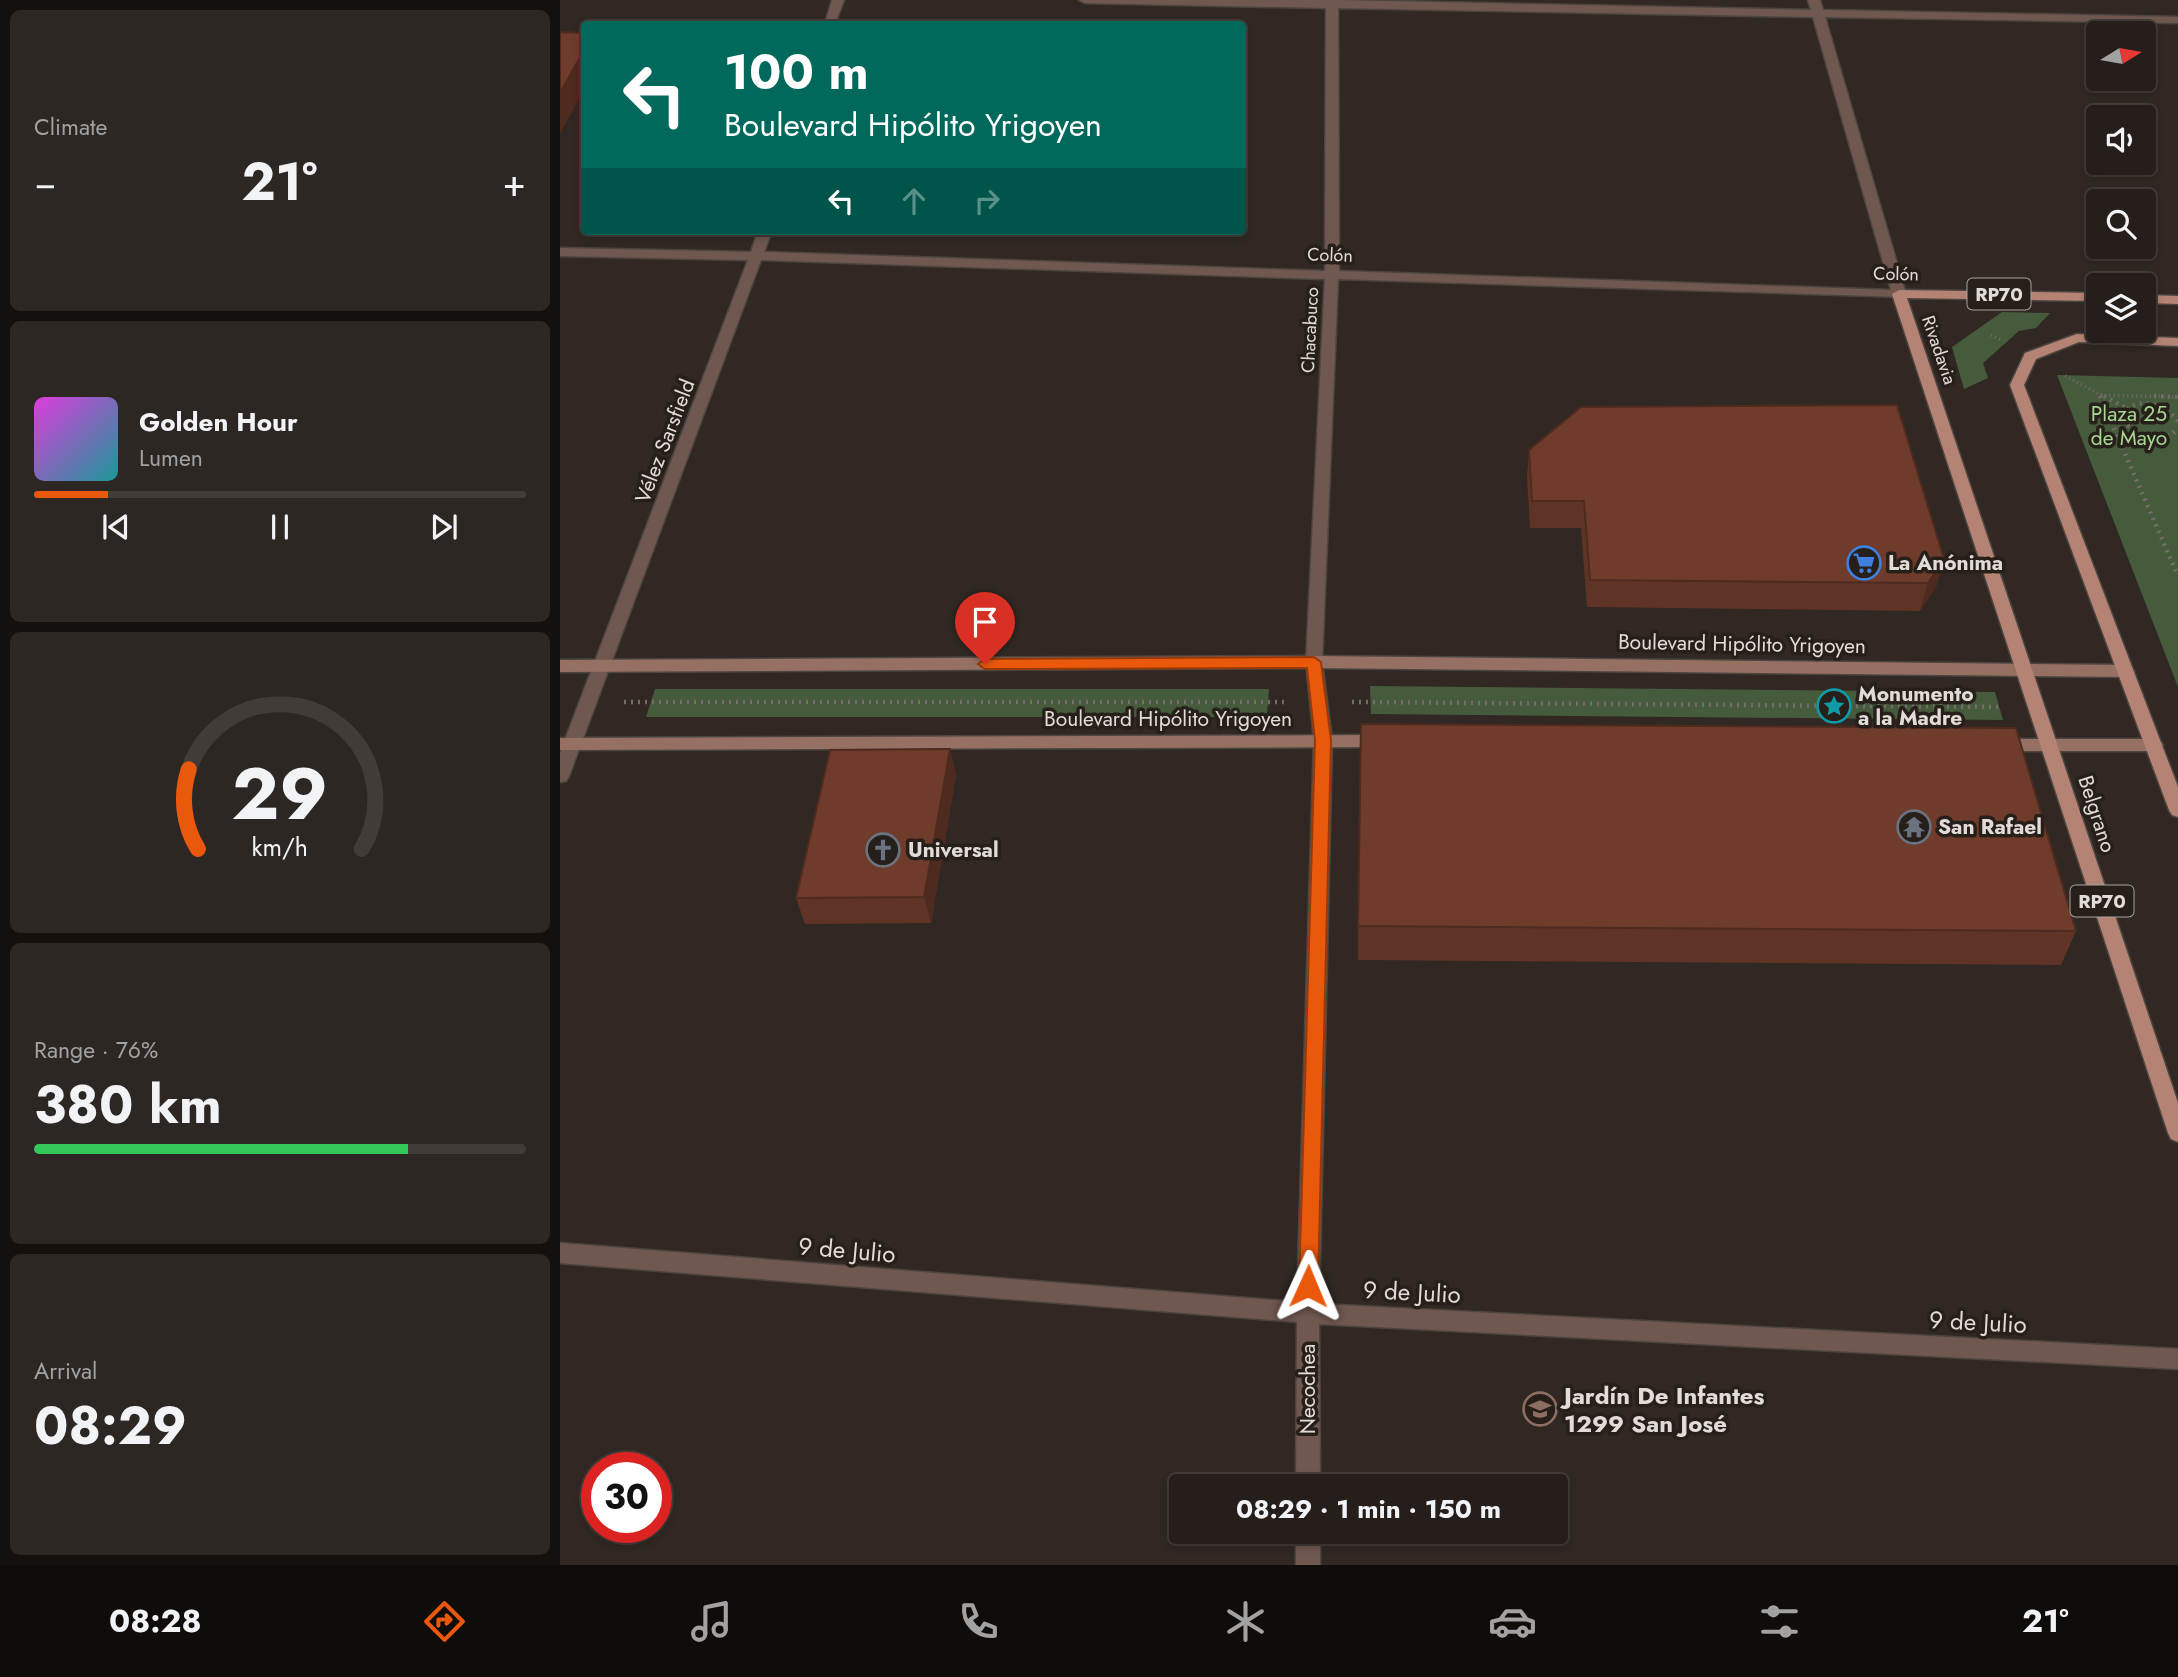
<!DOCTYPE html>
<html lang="en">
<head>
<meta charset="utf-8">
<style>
  :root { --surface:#251e1a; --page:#2d2723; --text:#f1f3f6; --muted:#a3a2a2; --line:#423c39; --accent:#ea580c }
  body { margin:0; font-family:Jost,sans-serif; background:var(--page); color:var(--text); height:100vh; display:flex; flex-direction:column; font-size:26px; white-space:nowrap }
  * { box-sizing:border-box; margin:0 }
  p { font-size:23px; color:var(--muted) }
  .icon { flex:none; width:38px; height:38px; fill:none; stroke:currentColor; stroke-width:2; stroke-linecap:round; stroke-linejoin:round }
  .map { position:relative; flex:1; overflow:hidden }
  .drawer { display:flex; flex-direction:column; gap:10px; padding:10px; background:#14100e; width:560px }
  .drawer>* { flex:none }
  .top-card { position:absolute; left:21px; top:21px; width:665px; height:214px; border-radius:7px; box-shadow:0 4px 10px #0003,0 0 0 2px var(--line); background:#00695c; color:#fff; overflow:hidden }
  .needle { width:46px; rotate:79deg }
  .tools { position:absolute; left:1526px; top:21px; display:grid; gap:14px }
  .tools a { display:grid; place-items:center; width:70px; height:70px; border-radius:7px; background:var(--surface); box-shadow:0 4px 10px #0003,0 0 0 2px var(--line); font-size:35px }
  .speed { position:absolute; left:21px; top:1452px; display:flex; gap:14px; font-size:35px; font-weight:700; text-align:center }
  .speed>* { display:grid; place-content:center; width:91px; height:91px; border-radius:50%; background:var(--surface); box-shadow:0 4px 10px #0003,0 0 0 2px var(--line); line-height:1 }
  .speed .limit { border:10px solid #d22; background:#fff; color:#111 }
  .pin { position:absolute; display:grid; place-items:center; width:60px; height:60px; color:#fff; margin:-72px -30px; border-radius:50% 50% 50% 0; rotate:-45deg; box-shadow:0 0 7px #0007 }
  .pin .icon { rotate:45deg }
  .me { position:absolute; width:77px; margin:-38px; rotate:1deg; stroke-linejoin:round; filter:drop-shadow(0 0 5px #0008) }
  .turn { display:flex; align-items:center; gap:24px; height:147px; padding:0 28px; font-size:32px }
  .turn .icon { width:91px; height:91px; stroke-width:2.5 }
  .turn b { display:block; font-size:49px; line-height:60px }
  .lanes { display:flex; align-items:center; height:66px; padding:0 28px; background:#0003; justify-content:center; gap:35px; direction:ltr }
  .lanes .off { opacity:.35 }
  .big { font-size:52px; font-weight:700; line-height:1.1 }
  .drawer .tile { flex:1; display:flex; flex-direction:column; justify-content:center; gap:10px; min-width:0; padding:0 24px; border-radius:10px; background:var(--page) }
  .drawer .dial { align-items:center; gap:0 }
  .dial svg { height:182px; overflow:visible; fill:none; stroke:var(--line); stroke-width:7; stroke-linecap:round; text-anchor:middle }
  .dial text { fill:var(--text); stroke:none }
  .song { display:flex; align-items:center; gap:21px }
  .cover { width:84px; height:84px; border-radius:10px; background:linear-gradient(135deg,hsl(300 70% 55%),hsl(180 70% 35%)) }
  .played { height:7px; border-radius:4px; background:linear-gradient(90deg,var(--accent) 15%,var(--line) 15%) }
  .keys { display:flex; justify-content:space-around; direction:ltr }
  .heat { display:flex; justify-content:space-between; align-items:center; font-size:38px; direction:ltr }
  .charge { height:10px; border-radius:5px; background:linear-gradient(90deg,#34c759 76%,var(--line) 0) }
  .trip { position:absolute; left:609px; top:1474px; width:399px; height:70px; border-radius:7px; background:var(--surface); box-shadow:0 4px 10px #0003,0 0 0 2px var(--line); font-weight:700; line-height:70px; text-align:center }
  .tabs { display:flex; height:112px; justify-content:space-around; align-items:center; background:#0f0c0a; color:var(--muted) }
  .tabs .icon { width:49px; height:49px }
  .tabs .on { color:var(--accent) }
  .tabs b { font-size:32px; color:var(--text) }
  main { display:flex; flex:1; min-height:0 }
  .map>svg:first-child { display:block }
</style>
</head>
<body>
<main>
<section class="drawer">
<div class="tile"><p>Climate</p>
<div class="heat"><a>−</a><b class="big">21°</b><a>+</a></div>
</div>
<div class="tile">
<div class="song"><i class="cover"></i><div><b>Golden Hour</b><p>Lumen</p></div></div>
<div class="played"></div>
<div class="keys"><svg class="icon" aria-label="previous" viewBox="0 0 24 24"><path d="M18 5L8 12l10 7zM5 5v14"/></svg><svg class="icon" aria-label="pause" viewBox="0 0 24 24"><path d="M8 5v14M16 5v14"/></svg><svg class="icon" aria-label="next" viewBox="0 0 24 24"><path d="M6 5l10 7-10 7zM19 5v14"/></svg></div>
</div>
<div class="tile dial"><svg viewBox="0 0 100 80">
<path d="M14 69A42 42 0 1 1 86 69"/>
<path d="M14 69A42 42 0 0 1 10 34" stroke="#ea580c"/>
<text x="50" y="56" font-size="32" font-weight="700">29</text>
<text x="50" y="72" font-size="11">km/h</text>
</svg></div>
<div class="tile"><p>Range · 76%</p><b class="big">380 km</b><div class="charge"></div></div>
<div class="tile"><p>Arrival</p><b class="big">08:29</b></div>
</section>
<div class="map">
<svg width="1618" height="1565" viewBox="0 0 1618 1565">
  <rect width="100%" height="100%" fill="#312823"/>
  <!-- green -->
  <path fill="#455b3c" d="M1442 312 1490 313 1476 328 1459 331 1423 363 1428 378 1404 389 1392 347Z
    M1497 375 1618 378V687Z
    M810 686 1435 692 1443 720 811 714Z
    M95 689H709L707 717H86Z"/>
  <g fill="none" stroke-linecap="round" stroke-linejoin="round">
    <defs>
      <path id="street" d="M272 0H284L275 24H265Z
        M519 0H778L1251 10 1248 0H1260L1263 10 1618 17V23L1265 17 1346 294 1344 297 778 279 762 662 772 740 759 1304 1618 1349V1369L759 1324 760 1486H736L737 1322 0 1263V1243L737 1302 754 740 746 662 765 279 201 260 9 776 6 781 0 782V753L188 260 0 256V248L191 252 198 231H212L204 252 765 271 766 8 525 3ZM778 8 1253 17 1331 290 779 271Z
        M736 1531H760V1565H736Z"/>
      <path id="secondary" d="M754 656 1566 665 1574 671 1566 677 754 668 0 672V660Z
        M822 735 831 741 822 747 0 750V738Z
        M1438 739H1594L1600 741 1603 745 1600 749 1594 751H1438L1432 749 1429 745 1432 741Z"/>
      <path id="primary" d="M1339 290 1538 293V301L1347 298 1618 1103V1142L1611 1139 1608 1133 1332 294Z
        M1584 295 1618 296V304L1584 303Z
        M1517 334 1618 338V346L1519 342 1476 359 1464 385 1618 787V817L1612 815 1609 810 1450 385 1465 353Z"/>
    </defs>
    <!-- street casing -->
    <use href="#street" stroke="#4d4540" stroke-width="3"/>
    <!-- secondary casing -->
    <use href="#secondary" stroke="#4d4540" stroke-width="3"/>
    <!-- primary casing -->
    <use href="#primary" stroke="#4d4540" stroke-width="3"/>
    <!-- path-far1 -->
    <path stroke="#746c68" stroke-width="3.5" stroke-dasharray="1 3.5" stroke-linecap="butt" d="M1431 335 1443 341
      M1505 376 1547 398
      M1540 398 1539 395 1618 397"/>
    <!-- path -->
    <path stroke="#746c68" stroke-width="4.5" stroke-dasharray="2 5" stroke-linecap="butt" d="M1540 396 1618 576
      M1544 396 1566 408
      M1594 396 1618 397
      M1618 421C1604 404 1580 395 1563 413L1566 424 1581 434 1609 436 1618 429
      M64 702H727
      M792 702 1441 707"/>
    <!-- street -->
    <use href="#street" fill="#705850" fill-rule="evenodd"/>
    <!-- secondary -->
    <use href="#secondary" fill="#977064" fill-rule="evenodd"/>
    <!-- primary -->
    <use href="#primary" fill="#b48373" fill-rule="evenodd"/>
  </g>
  <!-- wall -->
  <path fill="#5f3426" d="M969 450 1384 559 1376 587 1360 611 1027 607 1021 528H970L967 477Z
    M390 749 396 776 371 923 245 924 236 898Z
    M798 926 1516 931 1501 965 798 960Z"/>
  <!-- shaded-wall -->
  <path fill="#4e2a1f" d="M24 50V90L0 134V93Z
    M1384 559 1376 587 1360 611 1368 583Z
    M390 749 396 776 371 923 364 897Z"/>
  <!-- building -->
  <path fill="#6f3c2c" stroke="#4e2a1f" stroke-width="2" d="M0 32 24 33V50L0 93Z
    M1337 405 1384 559 1368 583 1030 580 1024 501H972L969 450 1021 407Z
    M801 724 1456 728 1516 931 798 926Z
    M390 749 364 897 236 898 270 750Z"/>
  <!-- route -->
  <path fill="#ea580c" stroke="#983908" stroke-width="2" d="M754 657 761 662 771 740 758 1286 755 1292 748 1295 742 1292 739 1286 755 740 747 668 425 669 418 664 425 659Z"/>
  <!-- icons -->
  <defs>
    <symbol id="supermarket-ring" viewBox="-11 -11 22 22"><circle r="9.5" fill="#271f1a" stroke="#3f7fe0" stroke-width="1.5"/><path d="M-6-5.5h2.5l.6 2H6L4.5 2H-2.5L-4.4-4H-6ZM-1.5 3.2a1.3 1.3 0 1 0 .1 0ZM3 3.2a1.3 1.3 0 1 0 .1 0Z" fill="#3f7fe0"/></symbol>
    <symbol id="sight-ring" viewBox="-11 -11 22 22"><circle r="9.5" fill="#271f1a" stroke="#0f9aa8" stroke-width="1.5"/><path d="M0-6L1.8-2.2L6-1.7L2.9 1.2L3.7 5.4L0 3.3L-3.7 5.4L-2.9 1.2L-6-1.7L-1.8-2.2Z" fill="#0f9aa8"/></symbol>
    <symbol id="temple-ring" viewBox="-11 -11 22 22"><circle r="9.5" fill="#271f1a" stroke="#6b7280" stroke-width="1.5"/><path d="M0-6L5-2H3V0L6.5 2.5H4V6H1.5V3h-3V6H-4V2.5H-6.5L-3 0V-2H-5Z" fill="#6b7280"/></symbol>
    <symbol id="church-ring" viewBox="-11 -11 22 22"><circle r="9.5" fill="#271f1a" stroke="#6b7280" stroke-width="1.5"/><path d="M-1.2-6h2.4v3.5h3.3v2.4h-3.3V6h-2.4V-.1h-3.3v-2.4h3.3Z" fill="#6b7280"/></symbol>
    <symbol id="school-ring" viewBox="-11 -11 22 22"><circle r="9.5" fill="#271f1a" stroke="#8d6e63" stroke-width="1.5"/><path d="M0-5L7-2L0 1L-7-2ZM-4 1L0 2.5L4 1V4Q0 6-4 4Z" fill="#8d6e63"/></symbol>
  </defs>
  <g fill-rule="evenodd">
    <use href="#supermarket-ring" x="1285" y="544" width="38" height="38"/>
    <use href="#sight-ring" x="1255" y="687" width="38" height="38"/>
    <use href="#temple-ring" x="1335" y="808" width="38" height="38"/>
    <use href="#church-ring" x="304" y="831" width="38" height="38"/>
    <use href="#school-ring" x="961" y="1390" width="38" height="38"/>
  </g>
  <g text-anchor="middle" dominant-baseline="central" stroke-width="7" stroke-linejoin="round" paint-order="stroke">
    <!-- far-street labels -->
    <g font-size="18" fill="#e2dcd9" stroke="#271f1a">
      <text transform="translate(770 255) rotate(2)">Colón</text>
      <text transform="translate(1336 274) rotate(1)">Colón</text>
      <text transform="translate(750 330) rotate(-87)">Chacabuco</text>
      <text transform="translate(1379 350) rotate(71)">Rivadavia</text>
    </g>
    <!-- shield labels -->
    <g fill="#271f1a" stroke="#aaa3a0" stroke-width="2">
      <rect x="1407.5" y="278.5" width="63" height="31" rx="5"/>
      <rect x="1510.5" y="885.5" width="63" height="31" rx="5"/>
    </g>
    <g font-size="19" font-weight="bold" fill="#e2dcd9">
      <text x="1439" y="294">RP70</text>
      <text x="1542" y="901">RP70</text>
    </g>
    <!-- park labels -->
    <g font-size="21" fill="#a5d792" stroke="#271f1a">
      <text x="1569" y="414">Plaza 25<tspan x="1569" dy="24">de Mayo</tspan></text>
    </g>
    <!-- street labels -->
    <g font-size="21" fill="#e2dcd9" stroke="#271f1a">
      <text transform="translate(105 441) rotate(-69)">Vélez Sarsfield</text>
      <text transform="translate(1182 644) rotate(1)">Boulevard Hipólito Yrigoyen</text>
      <text x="608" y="719">Boulevard Hipólito Yrigoyen</text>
      <text transform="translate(1537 814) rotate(72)">Belgrano</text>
      <text transform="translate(748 1389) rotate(-90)">Necochea</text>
    </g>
    <!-- poi labels -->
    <g font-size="21" font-weight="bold" fill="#e2dcd9" stroke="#271f1a" text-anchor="start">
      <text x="1328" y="563">La Anónima</text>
      <text x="1298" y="694">Monumento<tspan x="1298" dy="24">a la Madre</tspan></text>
      <text x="1378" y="827">San Rafael</text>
      <text x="348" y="850">Universal</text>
    </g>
    <!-- near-street labels -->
    <g font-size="24" fill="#e2dcd9" stroke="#271f1a">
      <text transform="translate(287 1250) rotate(5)">9 de Julio</text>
      <text transform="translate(852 1292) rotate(3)">9 de Julio</text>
      <text transform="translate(1418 1322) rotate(3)">9 de Julio</text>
    </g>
    <!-- near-poi labels -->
    <g font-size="24" font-weight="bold" fill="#e2dcd9" stroke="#271f1a" text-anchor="start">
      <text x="1004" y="1395">Jardín De Infantes<tspan x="1004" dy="28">1299 San José</tspan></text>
    </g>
  </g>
</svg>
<div class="tools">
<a><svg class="needle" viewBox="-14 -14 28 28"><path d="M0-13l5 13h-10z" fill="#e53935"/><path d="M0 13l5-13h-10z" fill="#a3a2a2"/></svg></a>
<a><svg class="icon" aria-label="sound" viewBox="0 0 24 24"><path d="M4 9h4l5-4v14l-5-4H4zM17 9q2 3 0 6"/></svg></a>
<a><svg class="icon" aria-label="search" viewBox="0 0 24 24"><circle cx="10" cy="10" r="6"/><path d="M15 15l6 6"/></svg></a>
<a><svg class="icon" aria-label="layers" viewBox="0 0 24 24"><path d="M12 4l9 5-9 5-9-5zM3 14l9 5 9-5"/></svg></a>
</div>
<div class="speed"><div class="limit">30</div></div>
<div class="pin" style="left:425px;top:664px;background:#d93025"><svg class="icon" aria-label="arrive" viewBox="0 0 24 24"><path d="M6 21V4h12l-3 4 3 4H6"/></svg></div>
<svg class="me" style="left:748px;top:1286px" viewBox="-20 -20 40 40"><path d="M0-17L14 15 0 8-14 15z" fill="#ea580c" stroke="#fff" stroke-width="4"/></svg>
<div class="trip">08:29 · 1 min · 150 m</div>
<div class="top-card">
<div class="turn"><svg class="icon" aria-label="left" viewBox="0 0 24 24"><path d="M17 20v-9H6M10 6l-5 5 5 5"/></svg><div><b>100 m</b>Boulevard Hipólito Yrigoyen</div></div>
<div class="lanes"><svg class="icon" aria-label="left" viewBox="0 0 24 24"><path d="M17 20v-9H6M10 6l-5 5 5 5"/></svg><svg class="icon off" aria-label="ahead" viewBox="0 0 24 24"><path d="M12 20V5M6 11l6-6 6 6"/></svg><svg class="icon off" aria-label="right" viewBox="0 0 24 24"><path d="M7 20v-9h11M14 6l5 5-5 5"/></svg></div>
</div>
</div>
</main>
<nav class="tabs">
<b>08:28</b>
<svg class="icon on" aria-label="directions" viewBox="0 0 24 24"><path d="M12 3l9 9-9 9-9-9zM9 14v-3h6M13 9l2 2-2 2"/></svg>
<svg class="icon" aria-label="music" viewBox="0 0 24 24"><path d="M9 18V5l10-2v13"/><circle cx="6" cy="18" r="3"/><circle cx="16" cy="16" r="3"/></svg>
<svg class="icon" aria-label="phone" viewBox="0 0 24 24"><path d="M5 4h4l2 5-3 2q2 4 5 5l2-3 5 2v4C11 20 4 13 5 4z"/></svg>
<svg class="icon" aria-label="climate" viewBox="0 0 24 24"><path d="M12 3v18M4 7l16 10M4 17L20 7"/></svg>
<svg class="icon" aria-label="car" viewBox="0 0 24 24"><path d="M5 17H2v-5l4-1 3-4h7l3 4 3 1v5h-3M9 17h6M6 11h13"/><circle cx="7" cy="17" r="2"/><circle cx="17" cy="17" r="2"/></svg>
<svg class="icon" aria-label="filters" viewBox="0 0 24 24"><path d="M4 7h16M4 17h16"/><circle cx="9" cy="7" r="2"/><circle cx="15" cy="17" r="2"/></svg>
<b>21°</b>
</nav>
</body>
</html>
